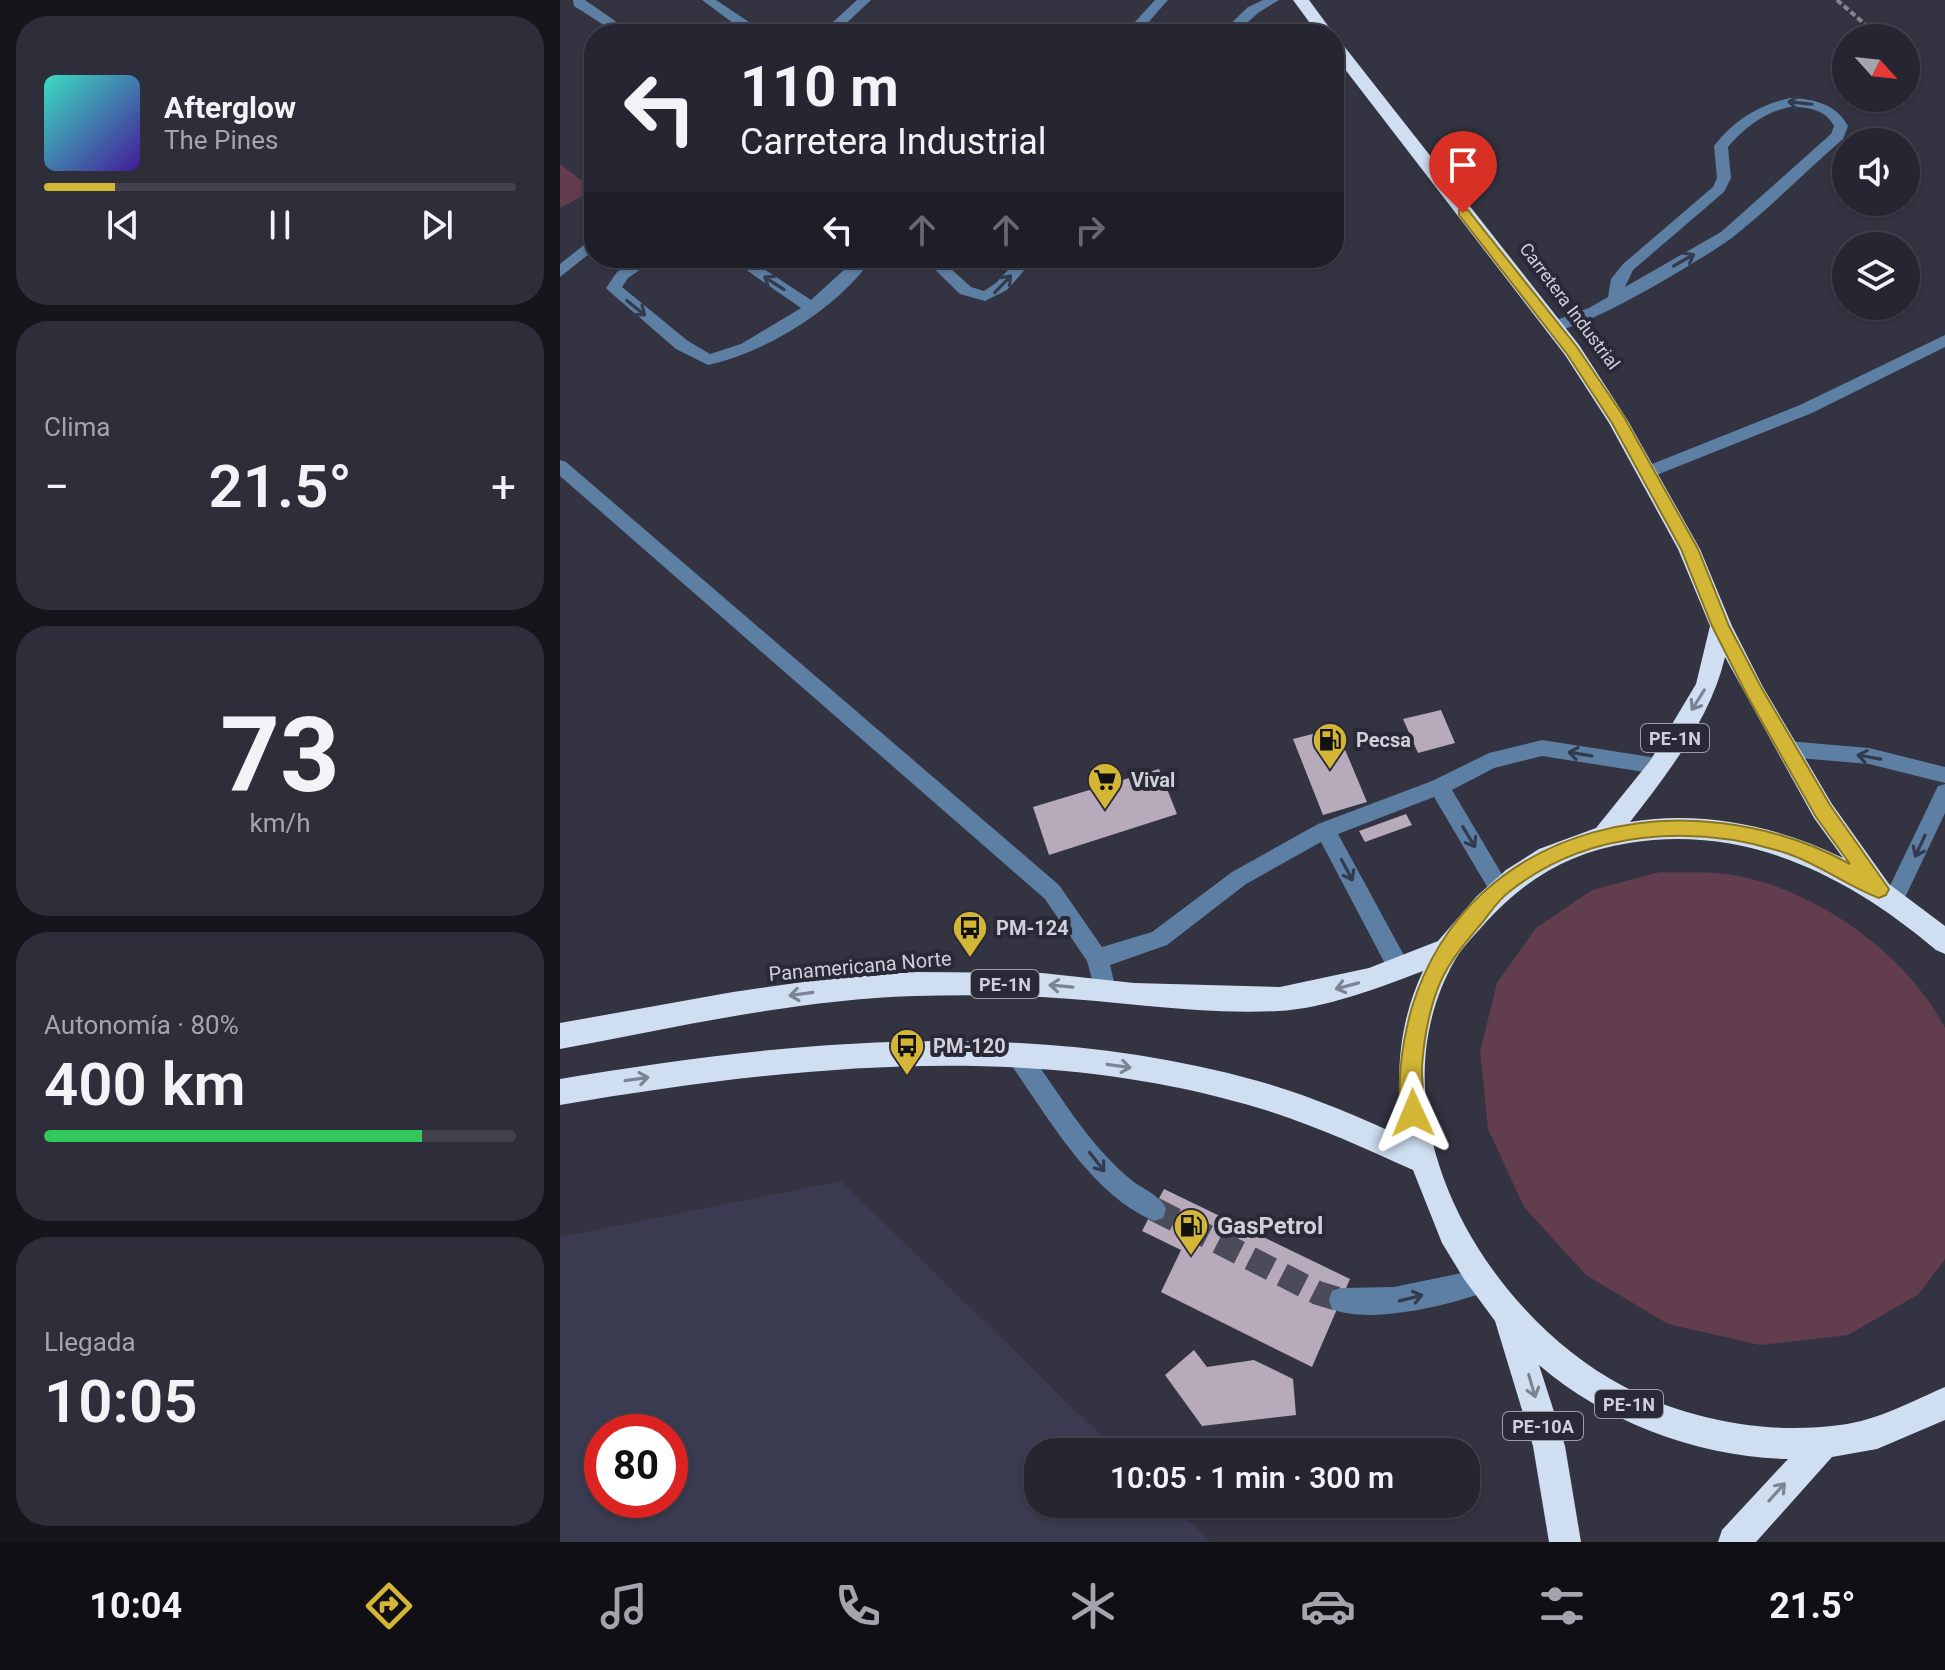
<!DOCTYPE html>
<html lang="es">
<head>
<meta charset="utf-8">
<style>
  :root { --surface:#262632; --page:#2e2e3a; --text:#f1f3f6; --muted:#a4a5ac; --line:#42434d; --accent:#d3b635 }
  body { margin:0; font-family:Roboto,sans-serif; background:var(--page); color:var(--text); height:100vh; display:flex; flex-direction:column; font-size:30px; white-space:nowrap }
  * { box-sizing:border-box; margin:0 }
  p { font-size:26px; color:var(--muted) }
  .icon { flex:none; width:44px; height:44px; fill:none; stroke:currentColor; stroke-width:2; stroke-linecap:round; stroke-linejoin:round }
  .map { position:relative; flex:1; overflow:hidden }
  .drawer { display:flex; flex-direction:column; gap:16px; padding:16px; background:#15151c; width:560px }
  .drawer>* { flex:none }
  .guide { position:absolute; left:24px; top:24px; width:760px; height:244px; border-radius:32px; box-shadow:0 2px 6px #0004,0 0 0 2px var(--line); background:#262632; color:var(--text); overflow:hidden }
  .needle { width:52px; rotate:117deg }
  .controls { position:absolute; left:1272px; top:24px; display:grid; gap:16px }
  .controls a { display:grid; place-items:center; width:88px; height:88px; border-radius:50%; background:var(--surface); box-shadow:0 2px 6px #0004,0 0 0 2px var(--line); font-size:40px }
  .speed { position:absolute; left:24px; top:1414px; display:flex; gap:16px; font-size:40px; font-weight:700; text-align:center }
  .speed>* { display:grid; place-content:center; width:104px; height:104px; border-radius:50%; background:var(--surface); box-shadow:0 2px 6px #0004,0 0 0 2px var(--line); line-height:1 }
  .speed .limit { border:12px solid #d22; background:#fff; color:#111 }
  .pin { position:absolute; display:grid; place-items:center; width:68px; height:68px; color:#fff; margin:-82px -34px; border-radius:50% 50% 50% 0; rotate:-45deg; box-shadow:0 0 8px #0007 }
  .pin .icon { rotate:45deg }
  .me { position:absolute; width:88px; margin:-44px; rotate:359deg; stroke-linejoin:round; filter:drop-shadow(0 0 6px #0008) }
  .turn { display:flex; align-items:center; gap:28px; height:168px; padding:0 24px; font-size:36px }
  .turn .icon { width:104px; height:104px; stroke-width:2.5 }
  .turn b { display:block; font-size:56px; line-height:68px }
  .lanes { display:flex; align-items:center; height:76px; padding:0 24px; background:#0003; justify-content:center; gap:40px; direction:ltr }
  .lanes .off { opacity:.35 }
  .big { font-size:60px; font-weight:600; line-height:1.1 }
  .drawer .widget { flex:1; display:flex; flex-direction:column; justify-content:center; gap:12px; min-width:0; padding:0 28px; border-radius:32px; background:var(--page) }
  .drawer .dial { align-items:center; gap:0 }
  .dial b { font-size:104px; line-height:1 }
  .song { display:flex; align-items:center; gap:24px }
  .cover { width:96px; height:96px; border-radius:12px; background:linear-gradient(135deg,hsl(170 70% 55%),hsl(260 70% 35%)) }
  .played { height:8px; border-radius:4px; background:linear-gradient(90deg,var(--accent) 15%,var(--line) 15%) }
  .keys { display:flex; justify-content:space-around; direction:ltr }
  .heat { display:flex; justify-content:space-between; align-items:center; font-size:44px; direction:ltr }
  .charge { height:12px; border-radius:6px; background:linear-gradient(90deg,#34c759 80%,var(--line) 0) }
  .trip { position:absolute; left:464px; top:1438px; width:456px; height:80px; border-radius:32px; background:var(--surface); box-shadow:0 2px 6px #0004,0 0 0 2px var(--line); font-weight:600; line-height:80px; text-align:center }
  .tab-bar { display:flex; height:128px; justify-content:space-around; align-items:center; background:#0f0f14; color:var(--muted) }
  .tab-bar .icon { width:56px; height:56px }
  .tab-bar .active { color:var(--accent) }
  .tab-bar b { font-size:36px; color:var(--text) }
  main { display:flex; flex:1; min-height:0 }
  .map>svg:first-child { display:block }
</style>
</head>
<body>
<main>
<section class="drawer">
<div class="widget">
<div class="song"><i class="cover"></i><div><b>Afterglow</b><p>The Pines</p></div></div>
<div class="played"></div>
<div class="keys"><svg class="icon" aria-label="previous" viewBox="0 0 24 24"><path d="M18 5L8 12l10 7zM5 5v14"/></svg><svg class="icon" aria-label="pause" viewBox="0 0 24 24"><path d="M8 5v14M16 5v14"/></svg><svg class="icon" aria-label="next" viewBox="0 0 24 24"><path d="M6 5l10 7-10 7zM19 5v14"/></svg></div>
</div>
<div class="widget"><p>Clima</p>
<div class="heat"><a>−</a><b class="big">21.5°</b><a>+</a></div>
</div>
<div class="widget dial"><b>73</b><p>km/h</p></div>
<div class="widget"><p>Autonomía · 80%</p><b class="big">400 km</b><div class="charge"></div></div>
<div class="widget"><p>Llegada</p><b class="big">10:05</b></div>
</section>
<div class="map">
<svg width="1385" height="1542" viewBox="0 0 1385 1542">
  <rect width="100%" height="100%" fill="#333342"/>
  <!-- built -->
  <path fill="#3a3a50" fill-rule="evenodd" d="M281 1181 558 1452H478V1504H612L651 1542H0V1237ZM42 1432H110V1500H42Z"/>
  <!-- green -->
  <path fill="#623d4d" d="M0 164 34 190 0 208Z
    M1100 872C1123 873 1150 871 1173 875 1256 889 1347 954 1385 1028V1259L1359 1294 1288 1335 1200 1345 1108 1324 1026 1275 964 1207 928 1129 920 1052 937 983 976 928 1032 890Z"/>
  <!-- building -->
  <path fill="#b7aaba" d="M881 710 895 743 858 753 843 719Z
    M776 728 807 802 763 815 733 739Z
    M599 769 617 814 489 855 473 807Z
    M846 814 852 825 805 842 799 831Z
    M604 1189 790 1279 752 1367 601 1292 621 1250 582 1231Z
    M634 1350 647 1367 694 1360 733 1379 736 1415 642 1426 605 1375Z"/>
  <g fill="none" stroke-linecap="round" stroke-linejoin="round">
    <!-- minor-tunnel -->
    <path stroke="#4b4b59" stroke-width="24" stroke-dasharray="24 12" stroke-linecap="butt" d="M594 1209 758 1293 781 1300"/>
    <!-- path -->
    <path stroke="#868692" stroke-width="4" stroke-dasharray="6 3" stroke-linecap="butt" d="M1277 0 1321 38"/>
    <!-- minor -->
    <path fill="#5d7fa3" fill-rule="evenodd" d="M13 0H25L74 34H58L14 6Z
      M142 0H156L189 22 190 25 186 34H172L177 26Z
      M297 0H311L275 34H260Z
      M595 0H608L578 34H564Z
      M703 0H719L698 13 675 34H660L688 7Z
      M1230 98C1255 99 1276 104 1288 126L1283 139C1246 171 1211 207 1173 237 1148 256 1014 337 988 331V323L1029 308 1048 297 1051 279 1063 264 1153 187 1157 178 1154 146C1174 120 1199 105 1230 98ZM1230 107C1248 107 1265 109 1274 126L1271 134 1161 232 1065 287 1073 270 1164 192 1171 178 1168 147C1185 127 1205 112 1230 107Z
      M34 237V250L0 277V264Z
      M78 258H97L68 278 62 287 128 341 150 354 181 344 241 308 169 258H187L251 300 297 258H313C276 309 209 351 148 365L116 349 49 291 46 288 57 272Z
      M363 258H379L411 287 424 291 436 283 459 258H475L447 290 425 301 400 294Z
      M1385 335V347L1252 413 1094 476H1082L1079 472 1082 468 1240 405Z
      M0 460 6 462 499 885 542 947 592 932 672 872 758 824 872 781 929 753 982 740 1097 758 1104 760 1107 766 1104 772 1097 774 982 756 934 768 892 790 950 888 946 895 939 897 932 895 874 797 778 834 847 961 850 968 847 975 839 978 831 975 761 842 686 884 607 945 550 965 556 990 553 997 545 1000 537 997 527 961 485 899 0 476Z
      M1227 741 1309 748 1385 767V783L1309 764 1227 757 1220 755 1217 749 1220 743Z
      M1385 784V813L1341 906 1334 908 1327 906 1323 899 1327 892 1378 786Z
      M457 1043 465 1046C497 1090 527 1143 569 1178 581 1189 600 1194 606 1209L603 1218 594 1221C530 1194 488 1116 449 1062L446 1054 449 1046Z
      M921 1269 930 1272 933 1281 930 1290C892 1305 811 1325 772 1309L769 1300 772 1291 781 1288 834 1287Z"/>
    <!-- highway -->
    <path fill="#cfdff1" fill-rule="evenodd" d="M733 0H749L774 34H758Z
      M774 39 780 41 1019 345 1068 421 1140 549 1172 626 1203 687 1272 804 1329 884 1385 926V954L1376 950C1289 876 1186 824 1069 843 1011 852 966 878 926 922 916 934 903 946 895 960 808 1113 922 1311 1063 1386 1127 1420 1208 1435 1280 1425 1319 1420 1350 1402 1385 1387V1420L1317 1449 1272 1457 1196 1542H1158L1162 1530 1228 1459C1140 1457 1046 1423 979 1365L1005 1446 1021 1542H989L973 1446 935 1321 904 1279 882 1243 853 1170C804 1148 754 1125 702 1109 474 1039 231 1066 0 1105V1079C231 1040 469 1017 698 1081 748 1095 797 1116 845 1138 834 1081 838 1024 863 971 821 987 764 1009 718 1011 639 1015 560 1001 482 997 440 995 396 995 354 996 235 1000 117 1027 0 1049V1023L173 992 264 979 354 972 482 973 574 983 720 987 809 968 878 941 917 896 946 870 979 849 1036 828 1090 761 1136 684 1150 626 1118 549 1049 423 1005 355 774 55ZM1165 657 1254 818 1283 858C1218 826 1142 810 1070 822 1108 773 1151 718 1165 657Z"/>
  </g>
  <!-- one-way arrows -->
  <defs><path id="oneway-shaft" d="M-6 0H5M1.5-3L5.5 0L1.5 3" fill="none" stroke-width="1.6" stroke-linecap="round" stroke-linejoin="round" transform="scale(2)"/></defs>
  <g stroke="#333a4d">
    <use href="#oneway-shaft" transform="translate(1240 103) rotate(-174)"/>
    <use href="#oneway-shaft" transform="translate(1124 260) rotate(-30)"/>
    <use href="#oneway-shaft" transform="translate(214 283) rotate(-147)"/>
    <use href="#oneway-shaft" transform="translate(443 284) rotate(-46)"/>
    <use href="#oneway-shaft" transform="translate(76 308) rotate(39)"/>
    <use href="#oneway-shaft" transform="translate(1020 754) rotate(-171)"/>
    <use href="#oneway-shaft" transform="translate(1309 757) rotate(-170)"/>
    <use href="#oneway-shaft" transform="translate(909 837) rotate(59)"/>
    <use href="#oneway-shaft" transform="translate(1360 846) rotate(115)"/>
    <use href="#oneway-shaft" transform="translate(787 870) rotate(62)"/>
    <use href="#oneway-shaft" transform="translate(537 1162) rotate(52)"/>
    <use href="#oneway-shaft" transform="translate(851 1298) rotate(-14)"/>
  </g>
  <g stroke="#7c8494">
    <use href="#oneway-shaft" transform="translate(1138 700) rotate(122)"/>
    <use href="#oneway-shaft" transform="translate(501 986) rotate(-175)"/>
    <use href="#oneway-shaft" transform="translate(787 986) rotate(165)"/>
    <use href="#oneway-shaft" transform="translate(241 994) rotate(172)"/>
    <use href="#oneway-shaft" transform="translate(559 1066) rotate(8)"/>
    <use href="#oneway-shaft" transform="translate(77 1079) rotate(-8)"/>
    <use href="#oneway-shaft" transform="translate(972 1386) rotate(74)"/>
    <use href="#oneway-shaft" transform="translate(1217 1492) rotate(-48)"/>
  </g>
  <!-- route -->
  <path fill="#d3b635" stroke="#897622" stroke-width="2" d="M899 210H908L1017 347 1064 417 1138 549 1169 626 1201 687 1270 805 1329 889 1326 895 1319 898C1287 886 1259 864 1226 853 1134 823 1026 830 949 892 938 900 930 913 921 924 905 943 890 960 880 983 869 1009 864 1039 862 1066 861 1084 867 1104 860 1120L853 1123 845 1120C833 1093 844 1035 852 1007 910 819 1131 777 1290 864L1256 817 1188 697 1152 626 1121 549 1052 423 1007 354 899 215Z"/>
  <!-- icons -->
  <defs>
    <symbol id="fuel-pin" viewBox="-11 -11 22 30"><path d="M0 17L-7.5 6A9.5 9.5 0 1 1 7.5 6Z" fill="#d3b635" stroke="#292938"/><path d="M-5.5-6h7V0h2V4h1.3V-2.5L3-4.5l.8-.8L6-3V5H2.5V1h-1V6h-7ZM-4.2-4.7v3.2H.2V-4.7Z" fill="#111"/></symbol>
    <symbol id="supermarket-pin" viewBox="-11 -11 22 30"><path d="M0 17L-7.5 6A9.5 9.5 0 1 1 7.5 6Z" fill="#d3b635" stroke="#292938"/><path d="M-6-5.5h2.5l.6 2H6L4.5 2H-2.5L-4.4-4H-6ZM-1.5 3.2a1.3 1.3 0 1 0 .1 0ZM3 3.2a1.3 1.3 0 1 0 .1 0Z" fill="#111"/></symbol>
    <symbol id="bus-pin" viewBox="-11 -11 22 30"><path d="M0 17L-7.5 6A9.5 9.5 0 1 1 7.5 6Z" fill="#d3b635" stroke="#292938"/><path d="M-5-6H5V4H4V6H2V4H-2V6H-4V4H-5ZM-3.5-4V0h7V-4ZM-3.5 1.2v1.5H-2V1.2ZM2 1.2v1.5H3.5V1.2Z" fill="#111"/></symbol>
  </defs>
  <g fill-rule="evenodd">
    <use href="#fuel-pin" x="750" y="720" width="40" height="54"/>
    <use href="#supermarket-pin" x="525" y="760" width="40" height="54"/>
    <use href="#bus-pin" x="390" y="908" width="40" height="54"/>
    <use href="#bus-pin" x="327" y="1026" width="40" height="54"/>
    <use href="#fuel-pin" x="611" y="1206" width="40" height="54"/>
  </g>
  <g text-anchor="middle" dominant-baseline="central" stroke-width="8" stroke-linejoin="round" paint-order="stroke">
    <!-- far-street labels -->
    <g font-size="18" fill="#d0d0da" stroke="#292938">
      <text transform="translate(1010 306) rotate(53)">Carretera Industrial</text>
    </g>
    <!-- shield labels -->
    <g fill="#292938" stroke="#9e9ea9" stroke-width="2">
      <rect x="1081" y="724" width="68" height="28" rx="6"/>
      <rect x="411" y="970" width="68" height="28" rx="6"/>
      <rect x="1035" y="1390" width="68" height="28" rx="6"/>
      <rect x="943" y="1412" width="80" height="28" rx="6"/>
    </g>
    <g font-size="18" font-weight="bold" fill="#d0d0da">
      <text x="1115" y="738">PE-1N</text>
      <text x="445" y="984">PE-1N</text>
      <text x="1069" y="1404">PE-1N</text>
      <text x="983" y="1426">PE-10A</text>
    </g>
    <!-- poi labels -->
    <g font-size="20" font-weight="bold" fill="#d0d0da" stroke="#292938" text-anchor="start">
      <text x="796" y="740">Pecsa</text>
      <text x="571" y="780">Vival</text>
      <text x="436" y="928">PM-124</text>
      <text x="373" y="1046">PM-120</text>
    </g>
    <!-- street labels -->
    <g font-size="20" fill="#d0d0da" stroke="#292938">
      <text transform="translate(300 966) rotate(-5)">Panamericana Norte</text>
    </g>
    <!-- near-poi labels -->
    <g font-size="24" font-weight="bold" fill="#d0d0da" stroke="#292938" text-anchor="start">
      <text x="657" y="1226">GasPetrol</text>
    </g>
  </g>
</svg>
<div class="controls">
<a><svg class="needle" viewBox="-14 -14 28 28"><path d="M0-13l5 13h-10z" fill="#e53935"/><path d="M0 13l5-13h-10z" fill="#a4a5ac"/></svg></a>
<a><svg class="icon" aria-label="sound" viewBox="0 0 24 24"><path d="M4 9h4l5-4v14l-5-4H4zM17 9q2 3 0 6"/></svg></a>
<a><svg class="icon" aria-label="layers" viewBox="0 0 24 24"><path d="M12 4l9 5-9 5-9-5zM3 14l9 5 9-5"/></svg></a>
</div>
<div class="speed"><div class="limit">80</div></div>
<div class="pin" style="left:903px;top:213px;background:#d93025"><svg class="icon" aria-label="arrive" viewBox="0 0 24 24"><path d="M6 21V4h12l-3 4 3 4H6"/></svg></div>
<svg class="me" style="left:853px;top:1113px" viewBox="-20 -20 40 40"><path d="M0-17L14 15 0 8-14 15z" fill="#d3b635" stroke="#fff" stroke-width="4"/></svg>
<div class="trip">10:05 · 1 min · 300 m</div>
<div class="guide">
<div class="turn"><svg class="icon" aria-label="left" viewBox="0 0 24 24"><path d="M17 20v-9H6M10 6l-5 5 5 5"/></svg><div><b>110 m</b>Carretera Industrial</div></div>
<div class="lanes"><svg class="icon" aria-label="left" viewBox="0 0 24 24"><path d="M17 20v-9H6M10 6l-5 5 5 5"/></svg><svg class="icon off" aria-label="ahead" viewBox="0 0 24 24"><path d="M12 20V5M6 11l6-6 6 6"/></svg><svg class="icon off" aria-label="ahead" viewBox="0 0 24 24"><path d="M12 20V5M6 11l6-6 6 6"/></svg><svg class="icon off" aria-label="right" viewBox="0 0 24 24"><path d="M7 20v-9h11M14 6l5 5-5 5"/></svg></div>
</div>
</div>
</main>
<nav class="tab-bar">
<b>10:04</b>
<svg class="icon active" aria-label="directions" viewBox="0 0 24 24"><path d="M12 3l9 9-9 9-9-9zM9 14v-3h6M13 9l2 2-2 2"/></svg>
<svg class="icon" aria-label="music" viewBox="0 0 24 24"><path d="M9 18V5l10-2v13"/><circle cx="6" cy="18" r="3"/><circle cx="16" cy="16" r="3"/></svg>
<svg class="icon" aria-label="phone" viewBox="0 0 24 24"><path d="M5 4h4l2 5-3 2q2 4 5 5l2-3 5 2v4C11 20 4 13 5 4z"/></svg>
<svg class="icon" aria-label="climate" viewBox="0 0 24 24"><path d="M12 3v18M4 7l16 10M4 17L20 7"/></svg>
<svg class="icon" aria-label="car" viewBox="0 0 24 24"><path d="M5 17H2v-5l4-1 3-4h7l3 4 3 1v5h-3M9 17h6M6 11h13"/><circle cx="7" cy="17" r="2"/><circle cx="17" cy="17" r="2"/></svg>
<svg class="icon" aria-label="filters" viewBox="0 0 24 24"><path d="M4 7h16M4 17h16"/><circle cx="9" cy="7" r="2"/><circle cx="15" cy="17" r="2"/></svg>
<b>21.5°</b>
</nav>
</body>
</html>
